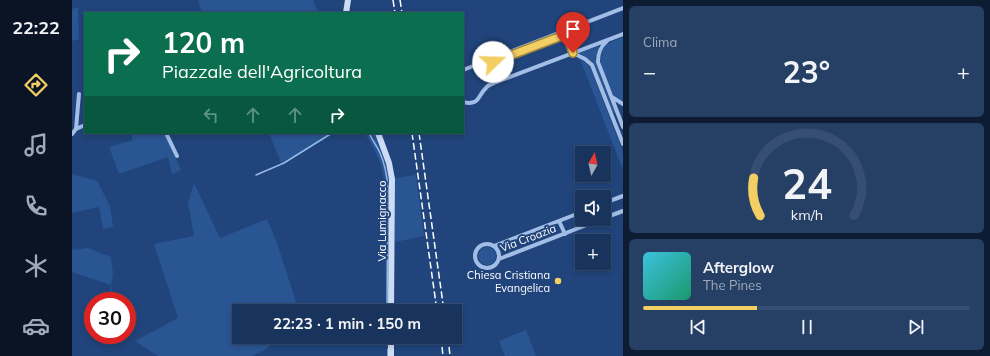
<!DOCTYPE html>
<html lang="it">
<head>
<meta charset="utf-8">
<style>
  :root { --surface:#18335c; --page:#253f65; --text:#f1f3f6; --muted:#9faabb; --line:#364e72; --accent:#f3cf63 }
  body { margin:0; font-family:Mulish,sans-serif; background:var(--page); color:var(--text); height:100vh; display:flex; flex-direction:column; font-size:15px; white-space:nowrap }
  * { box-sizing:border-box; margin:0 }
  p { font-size:13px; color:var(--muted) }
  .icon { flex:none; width:22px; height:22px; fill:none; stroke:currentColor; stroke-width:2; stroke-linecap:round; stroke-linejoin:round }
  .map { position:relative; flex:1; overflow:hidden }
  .details { display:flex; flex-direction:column; gap:6px; padding:6px; background:#0d1c33; width:367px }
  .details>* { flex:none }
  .top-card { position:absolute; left:12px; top:12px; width:380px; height:122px; border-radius:0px; box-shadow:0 2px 6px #0003,0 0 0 1px var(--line); background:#0b6e4f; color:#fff; overflow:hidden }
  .needle { width:26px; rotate:8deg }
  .tools { position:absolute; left:503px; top:146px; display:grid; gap:8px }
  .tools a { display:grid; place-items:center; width:36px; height:36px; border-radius:0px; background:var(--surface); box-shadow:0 2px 6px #0003,0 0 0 1px var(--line); font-size:20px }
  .speed { position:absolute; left:12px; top:292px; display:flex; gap:8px; font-size:20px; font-weight:700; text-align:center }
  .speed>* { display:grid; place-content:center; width:52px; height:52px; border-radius:50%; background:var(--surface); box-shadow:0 2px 6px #0003,0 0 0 1px var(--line); line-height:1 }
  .speed .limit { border:6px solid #d22; background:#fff; color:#111 }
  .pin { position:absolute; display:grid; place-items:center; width:34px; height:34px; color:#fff; margin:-41px -17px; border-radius:50% 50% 50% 0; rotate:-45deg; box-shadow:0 0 4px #0007 }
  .pin .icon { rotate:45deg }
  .me { position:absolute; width:44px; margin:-22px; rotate:69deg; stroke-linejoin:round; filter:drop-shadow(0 0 3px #0008) }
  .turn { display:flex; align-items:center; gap:14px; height:84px; padding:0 12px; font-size:18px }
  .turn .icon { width:52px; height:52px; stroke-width:2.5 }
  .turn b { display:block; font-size:28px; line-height:34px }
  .lanes { display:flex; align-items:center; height:38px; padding:0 12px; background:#0003; justify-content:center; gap:20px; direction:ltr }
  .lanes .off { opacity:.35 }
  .big { font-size:30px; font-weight:700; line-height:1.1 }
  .details .tile { flex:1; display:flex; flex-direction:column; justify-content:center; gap:6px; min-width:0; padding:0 14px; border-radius:6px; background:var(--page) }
  .details .dial { align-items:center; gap:0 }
  .dial svg { height:104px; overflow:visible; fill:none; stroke:var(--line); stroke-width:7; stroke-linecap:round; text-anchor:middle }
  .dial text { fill:var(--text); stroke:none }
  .song { display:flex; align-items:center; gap:12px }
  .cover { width:48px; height:48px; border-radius:6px; background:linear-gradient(135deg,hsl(190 70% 55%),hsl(160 70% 35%)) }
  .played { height:4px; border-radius:2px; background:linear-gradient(90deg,var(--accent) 35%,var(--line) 35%) }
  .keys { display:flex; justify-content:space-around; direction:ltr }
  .heat { display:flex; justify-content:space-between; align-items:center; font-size:22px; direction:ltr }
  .trip { position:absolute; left:160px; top:304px; width:230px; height:40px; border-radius:0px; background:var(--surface); box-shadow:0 2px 6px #0003,0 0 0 1px var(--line); font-weight:700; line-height:40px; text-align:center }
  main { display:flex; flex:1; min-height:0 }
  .tab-bar { display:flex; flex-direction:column; width:72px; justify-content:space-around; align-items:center; background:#0a1425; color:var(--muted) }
  .tab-bar .icon { width:28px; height:28px }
  .tab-bar .on { color:var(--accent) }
  .tab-bar b { font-size:18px; color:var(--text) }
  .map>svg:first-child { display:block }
</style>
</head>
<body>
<main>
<nav class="tab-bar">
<b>22:22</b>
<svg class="icon on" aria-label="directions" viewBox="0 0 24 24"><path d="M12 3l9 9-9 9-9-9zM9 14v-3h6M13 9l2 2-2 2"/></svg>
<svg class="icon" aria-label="music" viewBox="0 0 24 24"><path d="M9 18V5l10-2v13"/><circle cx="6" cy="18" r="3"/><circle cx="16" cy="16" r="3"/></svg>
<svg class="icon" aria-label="phone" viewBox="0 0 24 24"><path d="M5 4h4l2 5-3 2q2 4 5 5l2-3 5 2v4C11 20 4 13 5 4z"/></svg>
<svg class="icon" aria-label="climate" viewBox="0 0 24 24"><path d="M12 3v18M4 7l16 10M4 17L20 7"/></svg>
<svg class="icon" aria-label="car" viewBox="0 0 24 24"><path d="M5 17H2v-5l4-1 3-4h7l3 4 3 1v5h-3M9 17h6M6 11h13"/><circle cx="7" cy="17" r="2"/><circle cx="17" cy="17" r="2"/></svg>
</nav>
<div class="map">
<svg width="551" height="356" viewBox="0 0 551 356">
  <rect width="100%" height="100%" fill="#20447b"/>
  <!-- green -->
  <path fill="#2a5593" d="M126 0H241L246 13H130Z
    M6 7 7 39 0 41V9Z
    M551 37V101C547 100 544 97 541 94 537 88 529 67 529 60 529 57 530 51 532 48 536 42 544 40 551 37Z
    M527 46 524 57 525 64 544 114 540 111 522 65 515 58 507 53Z
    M508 59 514 63 519 69 551 152V170Z
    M59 133H72L73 135 80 133H93L109 170 100 174 96 157 47 174 37 147 61 140Z
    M197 133H230L232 135 235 133H263L210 165Z
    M293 133H303L314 163 317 178V311H314L313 193C312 166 306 156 293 133Z
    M0 174 25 181 38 206 41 227 31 229 27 207 0 213Z
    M344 175 352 236 323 242V178Z
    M122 183 148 238 195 219 205 243 227 311H167V337H210L191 351 180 356H86L63 341 106 318 82 244 122 236 116 203Z
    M0 246 1 250 16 248 39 257 41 275 39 285 41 301H35L39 285 0 272Z
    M406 256a9 9 0 1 1 18 0a9 9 0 1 1-18 0Z
    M454 330 464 356H433L427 341Z"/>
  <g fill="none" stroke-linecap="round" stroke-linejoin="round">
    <!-- stream -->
    <path stroke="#96b8e7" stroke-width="1.5" d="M297 133C300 140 305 146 308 153 313 164 315 176 316 188L315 311
      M184 175 212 163 260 133
      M316 337V345
      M316 356V349"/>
    <!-- minor -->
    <path stroke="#a2bee6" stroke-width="4" d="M535 41C528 47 526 53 526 62L551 127
      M501 53 513 59 520 65 551 144
      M501 53C497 44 496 37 502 27
      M415 62H421L491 36H495L498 38
      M391 70 551 8
      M540 97 551 104
      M391 102C408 106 405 96 414 88 416 85 419 84 422 83L551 34
      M4 129 7 94
      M94 133 105 156
      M0 134 4 129 13 125
      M532 203 551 196
      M532 218 551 211
      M487 221 493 234
      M403 256a12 12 0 1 1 24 0a12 12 0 1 1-24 0Z
      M422 246 510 212
      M427 259 530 219"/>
    <!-- secondary -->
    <path stroke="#ccdcf5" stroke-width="6" d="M274 13 276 0
      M306 133 317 163 320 179 319 311
      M319 356V337"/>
    <!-- rail -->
    <path stroke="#fff" stroke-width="1.5" stroke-dasharray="7 3" stroke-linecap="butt" d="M321 0 323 13
      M328 0 330 13
      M340 133 365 311
      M347 133 372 311
      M369 337 371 356
      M376 337 378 356"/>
  </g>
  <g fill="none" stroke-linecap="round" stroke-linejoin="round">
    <defs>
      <path id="route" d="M421 62 492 35 495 36 498 38V44L501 53"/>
    </defs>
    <!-- route casing -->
    <use href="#route" stroke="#9e8740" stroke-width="10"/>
    <!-- route -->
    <use href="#route" stroke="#f3cf63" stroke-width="7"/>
  </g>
  <!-- markers -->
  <circle fill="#f3cf63" stroke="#20447b" stroke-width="1.5" cx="486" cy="281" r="4"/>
  <g text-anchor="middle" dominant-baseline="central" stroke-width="4" stroke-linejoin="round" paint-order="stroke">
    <!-- street labels -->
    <g font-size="11" fill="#fff" stroke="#20447b">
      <text transform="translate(310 221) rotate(-90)">Via Lumignacco</text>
      <text transform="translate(456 238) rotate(-21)">Via Croazia</text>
    </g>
    <!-- poi labels -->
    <g font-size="11" fill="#fff" stroke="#20447b" text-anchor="end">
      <text x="478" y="275">Chiesa Cristiana<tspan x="478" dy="13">Evangelica</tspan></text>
    </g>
  </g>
</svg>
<div class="tools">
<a><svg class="needle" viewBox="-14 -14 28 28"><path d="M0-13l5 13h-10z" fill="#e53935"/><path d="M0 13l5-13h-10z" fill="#9faabb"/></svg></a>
<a><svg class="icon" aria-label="sound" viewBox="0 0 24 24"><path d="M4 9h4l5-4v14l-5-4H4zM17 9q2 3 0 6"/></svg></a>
<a>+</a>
</div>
<div class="speed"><div class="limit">30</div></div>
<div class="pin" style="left:501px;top:53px;background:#d93025"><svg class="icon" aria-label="arrive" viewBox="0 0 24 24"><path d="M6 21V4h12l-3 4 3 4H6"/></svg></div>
<svg class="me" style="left:421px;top:62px" viewBox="-20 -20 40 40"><circle r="19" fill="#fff"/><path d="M0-13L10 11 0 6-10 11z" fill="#f3cf63"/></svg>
<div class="trip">22:23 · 1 min · 150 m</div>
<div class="top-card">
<div class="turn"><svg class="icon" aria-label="right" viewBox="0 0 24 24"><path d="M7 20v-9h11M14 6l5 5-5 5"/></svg><div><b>120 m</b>Piazzale dell'Agricoltura</div></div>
<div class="lanes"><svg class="icon off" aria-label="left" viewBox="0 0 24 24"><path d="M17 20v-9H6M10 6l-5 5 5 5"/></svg><svg class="icon off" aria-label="ahead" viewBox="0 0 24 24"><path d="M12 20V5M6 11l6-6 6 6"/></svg><svg class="icon off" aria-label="ahead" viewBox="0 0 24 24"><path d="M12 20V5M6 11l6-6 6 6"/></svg><svg class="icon" aria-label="right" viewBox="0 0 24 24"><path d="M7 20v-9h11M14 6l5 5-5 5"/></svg></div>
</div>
</div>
<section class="details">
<div class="tile"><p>Clima</p>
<div class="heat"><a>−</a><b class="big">23°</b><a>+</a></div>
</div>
<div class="tile dial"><svg viewBox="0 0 100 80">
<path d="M14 69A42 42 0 1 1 86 69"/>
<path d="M14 69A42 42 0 0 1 9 40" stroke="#f3cf63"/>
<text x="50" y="56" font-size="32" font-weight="700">24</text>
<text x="50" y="72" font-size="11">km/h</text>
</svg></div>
<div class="tile">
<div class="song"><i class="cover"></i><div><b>Afterglow</b><p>The Pines</p></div></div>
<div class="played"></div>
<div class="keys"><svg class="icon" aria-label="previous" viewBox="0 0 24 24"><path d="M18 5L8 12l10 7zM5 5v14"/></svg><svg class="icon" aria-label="pause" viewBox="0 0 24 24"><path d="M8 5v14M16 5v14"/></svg><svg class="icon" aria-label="next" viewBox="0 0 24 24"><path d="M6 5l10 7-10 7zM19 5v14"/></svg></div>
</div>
</section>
</main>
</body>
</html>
